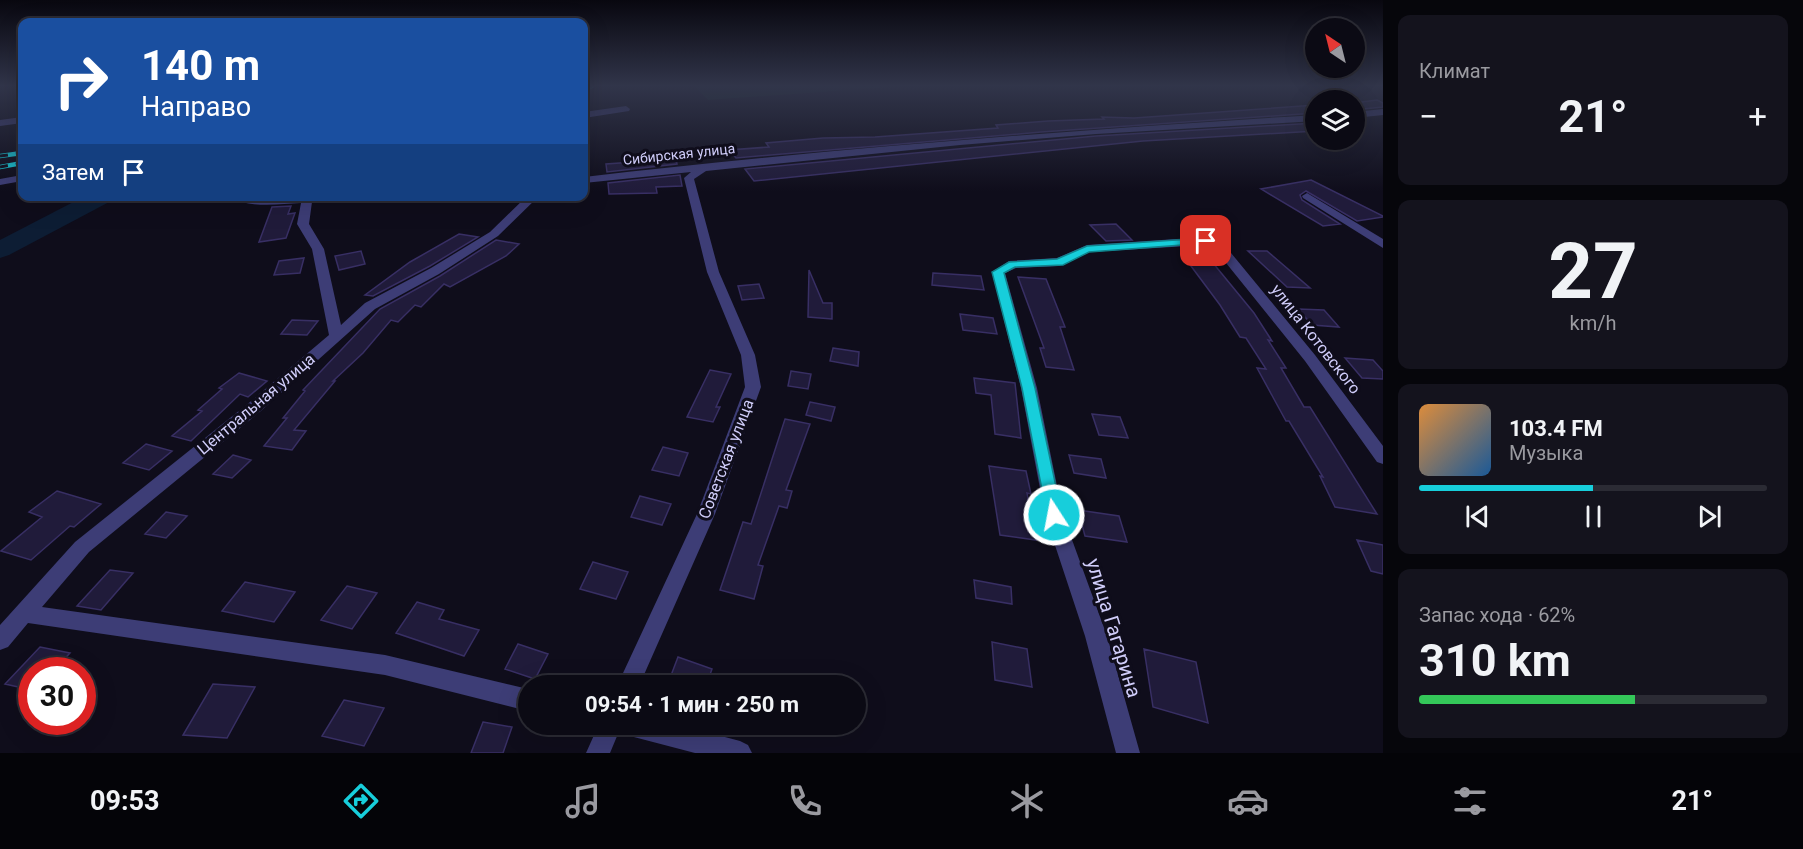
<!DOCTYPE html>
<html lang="ru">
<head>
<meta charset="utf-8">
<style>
  :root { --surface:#0b0a14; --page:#14131d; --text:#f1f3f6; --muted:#9a9aa0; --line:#2b2b34; --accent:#17cedb }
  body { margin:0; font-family:Roboto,sans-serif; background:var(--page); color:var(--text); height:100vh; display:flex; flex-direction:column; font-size:22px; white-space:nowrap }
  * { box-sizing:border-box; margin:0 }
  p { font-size:20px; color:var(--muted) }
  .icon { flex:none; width:33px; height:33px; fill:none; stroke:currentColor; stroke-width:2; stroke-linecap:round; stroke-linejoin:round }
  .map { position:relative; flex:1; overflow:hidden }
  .details { display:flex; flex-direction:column; gap:15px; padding:15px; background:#06060b; width:420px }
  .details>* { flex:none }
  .top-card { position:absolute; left:18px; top:18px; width:570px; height:183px; border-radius:12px; box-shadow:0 6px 24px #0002,0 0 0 2px var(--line); background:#1a4fa0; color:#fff; overflow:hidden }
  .needle { width:39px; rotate:325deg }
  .tools { position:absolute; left:1305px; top:18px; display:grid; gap:12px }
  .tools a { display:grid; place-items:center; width:60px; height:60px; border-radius:50%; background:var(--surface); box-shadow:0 6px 24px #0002,0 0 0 2px var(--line); font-size:30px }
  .speed { position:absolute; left:18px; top:657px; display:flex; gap:12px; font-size:30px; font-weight:700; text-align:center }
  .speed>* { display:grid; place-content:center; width:78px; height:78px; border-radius:50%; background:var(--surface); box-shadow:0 6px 24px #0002,0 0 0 2px var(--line); line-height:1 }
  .speed .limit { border:9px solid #d22; background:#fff; color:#111 }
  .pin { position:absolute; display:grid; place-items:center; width:51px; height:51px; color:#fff; margin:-26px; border-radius:12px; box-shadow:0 3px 9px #0006 }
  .me { position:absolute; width:66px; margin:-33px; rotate:349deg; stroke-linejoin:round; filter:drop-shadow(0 0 4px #0008) }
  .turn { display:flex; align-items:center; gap:21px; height:126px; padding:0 24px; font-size:27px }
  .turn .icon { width:78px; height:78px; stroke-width:2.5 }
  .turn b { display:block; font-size:42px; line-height:51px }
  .then { display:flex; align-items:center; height:57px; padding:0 24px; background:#0003; gap:12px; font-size:22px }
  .big { font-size:45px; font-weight:700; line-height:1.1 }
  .details .widget { flex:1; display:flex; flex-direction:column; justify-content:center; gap:9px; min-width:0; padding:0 21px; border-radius:12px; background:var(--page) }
  .details .dial { align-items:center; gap:0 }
  .dial b { font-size:78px; line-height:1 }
  .song { display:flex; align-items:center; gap:18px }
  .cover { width:72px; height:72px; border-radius:9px; background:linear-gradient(135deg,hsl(30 70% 55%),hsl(210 70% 35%)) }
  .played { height:6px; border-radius:3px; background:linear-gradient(90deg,var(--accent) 50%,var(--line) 50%) }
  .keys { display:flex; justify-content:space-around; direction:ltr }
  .heat { display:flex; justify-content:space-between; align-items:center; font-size:33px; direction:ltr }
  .charge { height:9px; border-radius:4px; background:linear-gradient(90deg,#34c759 62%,var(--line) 0) }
  .trip { position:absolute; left:518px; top:675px; width:348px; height:60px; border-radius:30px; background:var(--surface); box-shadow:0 6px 24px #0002,0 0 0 2px var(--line); font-weight:700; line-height:60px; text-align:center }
  .tabs { display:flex; height:96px; justify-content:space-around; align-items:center; background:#040408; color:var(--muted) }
  .tabs .icon { width:42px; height:42px }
  .tabs .on { color:var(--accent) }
  .tabs b { font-size:27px; color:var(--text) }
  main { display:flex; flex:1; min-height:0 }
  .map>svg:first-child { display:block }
</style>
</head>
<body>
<main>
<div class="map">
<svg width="1383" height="753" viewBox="0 0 1383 753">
  <rect width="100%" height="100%" fill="#0f0d1b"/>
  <!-- green -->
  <path fill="#112423" d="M694 86H905L708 100Z"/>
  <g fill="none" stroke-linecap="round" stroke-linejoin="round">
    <!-- river -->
    <path fill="#0d1d34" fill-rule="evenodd" d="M85 196H114L111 201 9 255 0 258V240Z"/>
  </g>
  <!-- building -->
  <path fill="#201b3a" stroke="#382f64" stroke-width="1.5" d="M1377 100 1383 103V107L1354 110V103Z
    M1316 105V113L1041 132 736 158 729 150 769 147 766 143 823 138 875 137 998 128 996 125 1048 121 1104 119 1102 117 1134 118Z
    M1316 123V131L1143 141 754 181 745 169 1096 136Z
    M676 159 677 164 607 172 606 164Z
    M680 175 682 186 656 187 657 193 609 194 608 183Z
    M1311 180 1383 216V217L1357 221 1306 191 1300 195 1302 200 1340 224 1323 226 1261 189Z
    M291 206 288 214 295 213 286 238 259 242 272 207Z
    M1116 224 1132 240 1106 241 1090 225Z
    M459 234 478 237 430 266 373 296 365 295 410 262Z
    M496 240 519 244 506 256 450 287 444 284 421 307 415 305 398 322 391 320 363 353 333 381H335L294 430 306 431 292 450 264 446 287 418H283L305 391 303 390 380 309 440 276Z
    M361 251 365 264 339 270 335 256Z
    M1248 251H1267L1310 288 1287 287Z
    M304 258 300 273 274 275 279 261Z
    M1188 262 1213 263 1254 313 1272 341 1268 340 1286 368H1281L1304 407H1310L1377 514 1335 507 1320 476 1323 477 1289 421H1286L1257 368 1266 369 1246 338 1240 337 1220 305Z
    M809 270 823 303H832V319L808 317Z
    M933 273 981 276 984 290 932 285Z
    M1018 277 1046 279 1065 327H1060L1074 370 1046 367 1040 348H1044Z
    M759 284 764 298 742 300 738 286Z
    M1298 309 1324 310 1339 327 1312 325Z
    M960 314 993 318 997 334 963 330Z
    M292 320 318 321 307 335 281 334Z
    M833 348 859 352 858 366 830 361Z
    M1345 358 1373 360 1383 371V379L1362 378Z
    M710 370 731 374 716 407H720L713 422 687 417Z
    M791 371 811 374 808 389 788 386Z
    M239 373 267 381 248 397 240 394 191 441 172 436 202 411 198 410 222 389 219 388Z
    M974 378 1015 383 1021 438 995 434 991 395 976 393Z
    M810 402 835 407 831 421 806 415Z
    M1092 414 1120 417 1128 438 1099 435Z
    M785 419 810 424 786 490 792 491 787 508 779 506 758 565 763 566 754 599 720 590 743 522 751 524Z
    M146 444 172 451 149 470 123 463Z
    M663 447 688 453 679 476 652 470Z
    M233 455 251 460 232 478 213 474Z
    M1069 455 1101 459 1106 478 1074 473Z
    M989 466 1026 471 1031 494 1027 493 1036 540 1000 535Z
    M57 491 101 504 74 527 70 526 31 560 1 551 42 517 29 512Z
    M640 496 671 504 662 525 631 517Z
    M1078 510 1119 516 1127 542 1085 536Z
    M166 512 187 516 166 538 145 534Z
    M1357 540 1383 545V574L1371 571Z
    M593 562 628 572 616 599 580 589Z
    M110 570 133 573 101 610 77 606Z
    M974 580 1011 587 1012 604 976 598Z
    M245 582 295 592 274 622 222 611Z
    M347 586 377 593 352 629 321 620Z
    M417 602 444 610 439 619 479 630 464 656 396 633Z
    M992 642 1027 649 1032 687 995 680Z
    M518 644 548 654 535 679 505 669Z
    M40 647 70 653 54 670H32V690L5 684Z
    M1144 649 1196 662 1208 723 1153 707Z
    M678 657 712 669 706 686H667Z
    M213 684 255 687 227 738 183 735Z
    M344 700 384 708 364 746 322 736Z
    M483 722 512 727 503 753H471Z"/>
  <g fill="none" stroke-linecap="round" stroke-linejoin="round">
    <!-- street -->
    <path fill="#3d3d76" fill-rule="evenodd" d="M626 106 630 109 629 111 584 118V112Z
      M1383 109V115L1354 118V112Z
      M1316 115V121L1096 134 960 145 706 171 694 179 719 272 755 355 761 387 715 514 639 686H617L697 514 745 387 741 355 707 272 684 178 691 172 584 183V177C827 149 1071 130 1316 115Z
      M22 117V123L0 126V120Z
      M22 175V181L0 185V179Z
      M1307 193 1383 239V248L1303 198 1302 196Z
      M229 196H352L347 199 312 202 309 224 324 249 341 325 365 303 431 268 490 232 527 196H539L498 236 439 274 375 309 262 410 89 552 42 607 385 655 528 689V711L385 675 28 623 8 647 0 650V625L75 542 250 402 329 335 312 249 297 224 301 203C279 204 247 209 229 196Z
      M1206 237 1222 242 1315 355 1383 446V464L1377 462 1305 361 1214 248 1205 245 1089 252 1059 266 1016 268 1005 273 1037 388 1063 515 1107 636 1140 753H1116L1085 636 1045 515 1021 388 992 272 1009 261 1057 258 1087 245Z
      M599 724H676L740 741 748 745 752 753H695L630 736 622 732 620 729 610 753H586Z"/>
    <defs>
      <path id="rail" d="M584 87 592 86
        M0 156 22 153
        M0 167 22 163"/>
    </defs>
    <!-- rail casing -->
    <use href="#rail" stroke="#17cedb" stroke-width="4.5"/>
    <!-- rail -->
    <use href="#rail" stroke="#0f0d1b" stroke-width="3" stroke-dasharray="8" stroke-linecap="butt"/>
  </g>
  <!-- sky -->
  <linearGradient id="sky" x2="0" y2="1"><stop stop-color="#08070f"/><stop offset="0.45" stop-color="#31354a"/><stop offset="1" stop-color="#31354a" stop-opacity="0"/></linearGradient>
  <rect width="1383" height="191" fill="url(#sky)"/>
  <!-- route -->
  <path fill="#17cedb" stroke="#0f868e" stroke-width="1.5" d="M1206 238 1209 239V243L1089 252 1063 265 1015 267 1004 273 1035 388 1062 515 1060 520 1054 522 1048 520 1022 388 992 272 1009 262 1057 259 1087 246Z"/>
  <g text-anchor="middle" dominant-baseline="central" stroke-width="6" stroke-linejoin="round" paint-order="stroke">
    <!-- far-street labels -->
    <g font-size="14" fill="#d0cdfa" stroke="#0f0d1b">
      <text transform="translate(679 154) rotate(-6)">Сибирская улица</text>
    </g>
    <!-- street labels -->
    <g font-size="16" fill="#d0cdfa" stroke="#0f0d1b">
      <text transform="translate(1316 339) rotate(52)">улица Котовского</text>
      <text transform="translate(256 404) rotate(-40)">Центральная улица</text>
      <text transform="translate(726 459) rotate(-69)">Советская улица</text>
    </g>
    <!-- near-street labels -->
    <g font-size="20" fill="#d0cdfa" stroke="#0f0d1b">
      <text transform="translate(1114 628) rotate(73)">улица Гагарина</text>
    </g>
  </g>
</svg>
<div class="tools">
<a><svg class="needle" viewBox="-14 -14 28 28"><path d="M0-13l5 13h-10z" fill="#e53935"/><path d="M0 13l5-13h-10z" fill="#9a9aa0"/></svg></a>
<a><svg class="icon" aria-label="layers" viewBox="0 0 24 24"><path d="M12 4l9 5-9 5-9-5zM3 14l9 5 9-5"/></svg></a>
</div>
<div class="speed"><div class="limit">30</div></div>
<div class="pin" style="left:1206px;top:241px;background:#d93025"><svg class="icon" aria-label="arrive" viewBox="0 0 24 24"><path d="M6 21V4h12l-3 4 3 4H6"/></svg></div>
<svg class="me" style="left:1054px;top:515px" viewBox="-20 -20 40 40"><circle r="17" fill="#17cedb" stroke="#fff" stroke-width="3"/><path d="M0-11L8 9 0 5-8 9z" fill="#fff"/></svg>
<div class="trip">09:54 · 1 мин · 250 m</div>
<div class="top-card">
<div class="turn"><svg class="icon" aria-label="right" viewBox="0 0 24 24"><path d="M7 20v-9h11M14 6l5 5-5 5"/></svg><div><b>140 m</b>Направо</div></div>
<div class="then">Затем<svg class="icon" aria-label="arrive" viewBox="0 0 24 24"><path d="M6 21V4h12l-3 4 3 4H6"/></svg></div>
</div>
</div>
<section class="details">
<div class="widget"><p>Климат</p>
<div class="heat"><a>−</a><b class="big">21°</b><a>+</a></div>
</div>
<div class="widget dial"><b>27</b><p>km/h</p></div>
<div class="widget">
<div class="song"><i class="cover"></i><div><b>103.4 FM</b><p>Музыка</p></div></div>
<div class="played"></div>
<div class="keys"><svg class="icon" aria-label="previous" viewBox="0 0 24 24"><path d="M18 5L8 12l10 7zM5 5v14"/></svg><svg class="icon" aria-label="pause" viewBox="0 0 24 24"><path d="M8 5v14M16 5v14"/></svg><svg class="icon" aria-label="next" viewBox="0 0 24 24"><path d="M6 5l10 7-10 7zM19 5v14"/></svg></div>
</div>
<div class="widget"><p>Запас хода · 62%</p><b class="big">310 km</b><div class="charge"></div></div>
</section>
</main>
<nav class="tabs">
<b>09:53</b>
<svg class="icon on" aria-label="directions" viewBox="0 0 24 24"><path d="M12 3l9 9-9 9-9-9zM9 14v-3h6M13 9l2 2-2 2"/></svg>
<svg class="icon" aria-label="music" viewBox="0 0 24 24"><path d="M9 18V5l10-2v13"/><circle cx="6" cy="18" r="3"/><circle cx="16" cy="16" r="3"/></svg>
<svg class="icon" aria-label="phone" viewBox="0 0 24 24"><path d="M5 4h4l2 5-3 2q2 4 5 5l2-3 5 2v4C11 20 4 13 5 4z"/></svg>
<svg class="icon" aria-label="climate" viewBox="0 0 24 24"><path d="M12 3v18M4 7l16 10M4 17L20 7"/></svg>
<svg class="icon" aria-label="car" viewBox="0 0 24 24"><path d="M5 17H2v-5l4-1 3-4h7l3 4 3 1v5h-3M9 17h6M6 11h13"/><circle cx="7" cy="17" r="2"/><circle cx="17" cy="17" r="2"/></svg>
<svg class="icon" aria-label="filters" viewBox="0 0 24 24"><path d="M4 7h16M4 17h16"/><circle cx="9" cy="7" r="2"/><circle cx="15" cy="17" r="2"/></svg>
<b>21°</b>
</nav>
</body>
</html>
